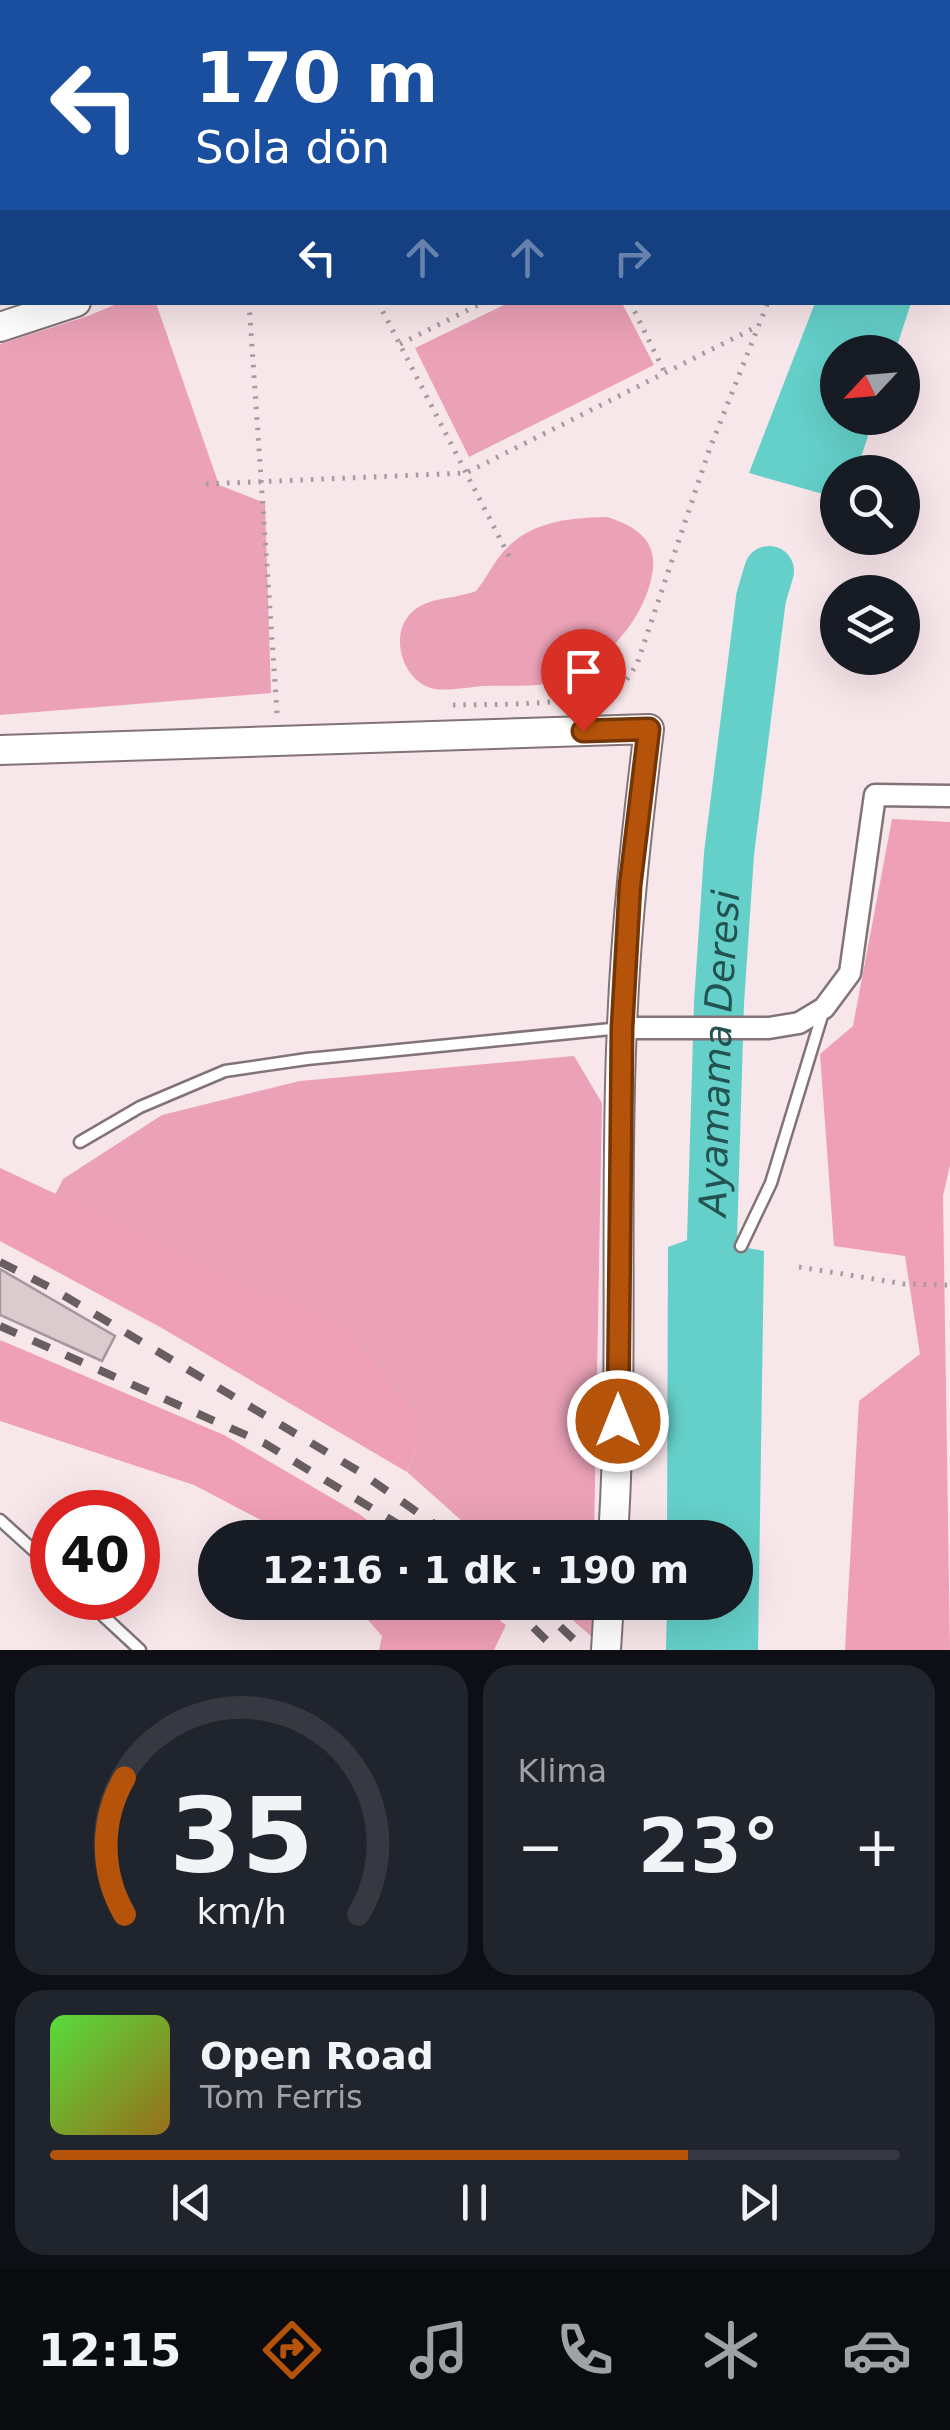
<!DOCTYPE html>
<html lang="tr">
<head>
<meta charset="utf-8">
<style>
  :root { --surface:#171b24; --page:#20242c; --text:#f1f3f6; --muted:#9ea1a6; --line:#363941; --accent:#b45309 }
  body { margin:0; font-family:"DejaVu Sans",sans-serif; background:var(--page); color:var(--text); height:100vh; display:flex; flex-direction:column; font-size:38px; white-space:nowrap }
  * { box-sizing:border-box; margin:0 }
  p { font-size:32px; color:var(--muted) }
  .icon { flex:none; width:55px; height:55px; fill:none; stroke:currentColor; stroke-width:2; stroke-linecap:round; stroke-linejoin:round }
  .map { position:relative; height:1650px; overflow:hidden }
  .drawer { display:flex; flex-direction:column; gap:15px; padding:15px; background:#0d0f14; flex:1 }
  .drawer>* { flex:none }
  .top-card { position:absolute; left:0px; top:0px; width:950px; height:305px; box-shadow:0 10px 40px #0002; background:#1a4fa0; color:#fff; overflow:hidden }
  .needle { width:65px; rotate:244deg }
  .fabs { position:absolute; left:820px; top:335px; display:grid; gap:20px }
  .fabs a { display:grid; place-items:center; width:100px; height:100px; border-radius:50%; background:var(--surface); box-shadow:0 10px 40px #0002; font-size:50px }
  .speed { position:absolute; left:30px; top:1490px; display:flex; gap:20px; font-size:50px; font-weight:700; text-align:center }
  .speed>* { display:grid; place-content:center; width:130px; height:130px; border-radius:50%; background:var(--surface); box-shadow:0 10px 40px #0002; line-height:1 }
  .speed .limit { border:15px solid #d22; background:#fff; color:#111 }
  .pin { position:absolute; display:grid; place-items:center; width:85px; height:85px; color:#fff; margin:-102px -42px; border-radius:50% 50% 50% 0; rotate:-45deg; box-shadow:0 0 10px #0007 }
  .pin .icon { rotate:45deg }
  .me { position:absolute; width:110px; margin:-55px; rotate:0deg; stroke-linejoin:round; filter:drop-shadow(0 0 8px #0008) }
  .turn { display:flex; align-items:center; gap:35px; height:210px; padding:0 30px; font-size:45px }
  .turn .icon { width:130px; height:130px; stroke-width:2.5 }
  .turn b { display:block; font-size:70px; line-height:85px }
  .lanes { display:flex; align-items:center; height:95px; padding:0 30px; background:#0003; justify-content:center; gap:50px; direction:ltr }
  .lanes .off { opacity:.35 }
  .big { font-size:75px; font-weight:700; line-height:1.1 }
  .drawer .widget { flex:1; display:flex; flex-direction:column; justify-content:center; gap:15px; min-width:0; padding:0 35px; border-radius:30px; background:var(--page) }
  .drawer .dial { align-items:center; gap:0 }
  .dial svg { height:260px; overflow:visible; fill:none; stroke:var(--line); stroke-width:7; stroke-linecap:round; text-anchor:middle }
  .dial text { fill:var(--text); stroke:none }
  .song { display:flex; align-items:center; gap:30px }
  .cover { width:120px; height:120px; border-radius:15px; background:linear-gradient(135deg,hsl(110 70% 55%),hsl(40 70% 35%)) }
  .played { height:10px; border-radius:5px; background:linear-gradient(90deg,var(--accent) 75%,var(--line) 75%) }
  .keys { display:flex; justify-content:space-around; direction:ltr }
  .heat { display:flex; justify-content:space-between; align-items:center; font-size:55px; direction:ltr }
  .drawer .tiles { flex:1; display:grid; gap:15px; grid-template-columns:1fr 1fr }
  .widget:last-child { grid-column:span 2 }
  .trip { position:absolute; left:198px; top:1520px; width:555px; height:100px; border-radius:50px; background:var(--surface); box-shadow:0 10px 40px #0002; font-weight:700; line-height:100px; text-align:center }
  .tab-bar { display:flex; height:160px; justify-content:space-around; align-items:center; background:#090b0e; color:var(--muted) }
  .tab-bar .icon { width:70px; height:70px }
  .tab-bar .on { color:var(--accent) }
  .tab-bar b { font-size:45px; color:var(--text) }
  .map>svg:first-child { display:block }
</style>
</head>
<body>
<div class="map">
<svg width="950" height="1650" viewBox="0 0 950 1650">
  <rect width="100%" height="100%" fill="#f7e6ea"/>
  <!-- green -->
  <path fill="#eba1b7" d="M119 303H156L219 485 265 503 271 693 0 715V344L88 316Z
    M508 303H622L654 365 469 457 415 348Z
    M607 517C636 526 659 541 652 575 643 624 596 675 545 684 526 687 504 685 484 686 469 687 445 692 431 688 401 679 389 633 412 612 428 597 456 599 476 591 486 579 493 563 504 551 531 521 569 518 607 517Z
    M574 1056 602 1103 594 1537H480L407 1472 416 1446 55 1195 63 1179 162 1115 300 1081Z
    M553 1603H592V1637Z"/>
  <!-- forest -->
  <path fill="#ef9fb6" d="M892 819 950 822V1165L943 1196 950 1650H845L859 1401 920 1354 905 1256 834 1246 820 1054 853 1026Z
    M0 1168 348 1330 411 1409 416 1446 407 1472 160 1327 0 1241Z
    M0 1340 224 1435 359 1514 390 1537H293L194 1485 0 1421Z
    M353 1603H476L506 1625 494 1650H379L382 1636Z"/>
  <!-- water -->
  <path fill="#65d0ca" d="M941 0H950L948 196V2H940Z
    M815 303H911L895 352H838V418H874L856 472H838L837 498 749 473Z
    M693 1238 764 1251 758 1650H666L667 1603 735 1602V1538L667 1537 668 1247Z"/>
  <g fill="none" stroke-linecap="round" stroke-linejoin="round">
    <!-- river -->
    <path stroke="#65d0ca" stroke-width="50" id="s1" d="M710 1308 719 1003 729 854 761 598 769 571"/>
  </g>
  <!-- building -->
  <path fill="#dbcace" stroke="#a6979b" stroke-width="2.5" d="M209 0H291L292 2H210Z
    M2 143V221L0 223V144Z
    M0 1269 115 1336 102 1361 0 1315Z"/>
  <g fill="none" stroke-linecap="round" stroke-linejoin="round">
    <defs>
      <path id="service" d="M80 1142 140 1107 225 1071 307 1059 621 1028
        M741 1246 771 1183 824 1009
        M0 1520 52 1567
        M84 1598 140 1650"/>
      <path id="minor" d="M622 1028H769L799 1023 824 1008 850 973 875 795 950 796"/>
      <path id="tertiary" d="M465 2 467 0
        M0 327 76 302
        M0 750 649 729C637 828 626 926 622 1026 614 1196 624 1367 613 1538
        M606 1650 609 1602"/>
    </defs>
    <!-- service casing -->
    <use href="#service" stroke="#827377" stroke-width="15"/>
    <!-- minor casing -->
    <use href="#minor" stroke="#827377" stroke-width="25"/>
    <!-- tertiary casing -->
    <use href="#tertiary" stroke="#827377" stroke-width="32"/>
    <!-- path -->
    <path stroke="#a89b9e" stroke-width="5" stroke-dasharray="2.5 8" stroke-linecap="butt" d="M129 0 130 2
      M338 0 340 2
      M416 2 418 0
      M895 2 896 0
      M0 59 2 58
      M0 85 2 84
      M0 293H2
      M249 302 277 713
      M378 302 511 560
      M630 302 665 373
      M400 344 484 302
      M206 484 466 473 758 326
      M453 705C491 704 596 707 623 683 629 678 633 670 637 664L710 448 768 302
      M799 1267 905 1284 950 1285"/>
    <!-- service -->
    <use href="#service" stroke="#fff" stroke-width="10"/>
    <!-- minor -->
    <use href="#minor" stroke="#fff" stroke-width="20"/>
    <!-- tertiary -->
    <use href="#tertiary" stroke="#fff" stroke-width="28"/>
    <!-- rail -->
    <path stroke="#685e60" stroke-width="8" stroke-dasharray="18 18" stroke-linecap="butt" d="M0 1262 51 1288 360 1472 454 1538
      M0 1326 264 1443 421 1538
      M508 1602 556 1650
      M534 1602 585 1650"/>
  </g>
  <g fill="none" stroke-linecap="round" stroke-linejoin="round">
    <defs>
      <path id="route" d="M583 731 649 729 630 886 622 1028 618 1421"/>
    </defs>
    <!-- route casing -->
    <use href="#route" stroke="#753606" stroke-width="25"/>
    <!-- route -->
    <use href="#route" stroke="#b45309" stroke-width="18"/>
  </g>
  <g text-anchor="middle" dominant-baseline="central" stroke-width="8" stroke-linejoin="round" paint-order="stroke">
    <!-- water labels -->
    <g font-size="38" font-style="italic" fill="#235350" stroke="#fdf6f8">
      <text stroke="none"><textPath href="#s1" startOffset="255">Ayamama Deresi</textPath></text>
    </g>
  </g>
</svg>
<div class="fabs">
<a><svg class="needle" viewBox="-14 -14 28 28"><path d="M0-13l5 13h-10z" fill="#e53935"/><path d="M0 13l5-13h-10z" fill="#9ea1a6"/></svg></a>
<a><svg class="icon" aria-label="search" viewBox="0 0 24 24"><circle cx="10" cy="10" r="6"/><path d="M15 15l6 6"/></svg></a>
<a><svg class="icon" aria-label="layers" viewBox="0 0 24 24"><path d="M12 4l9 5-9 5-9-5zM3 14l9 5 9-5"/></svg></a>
</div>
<div class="speed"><div class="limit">40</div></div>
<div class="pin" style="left:583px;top:731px;background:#d93025"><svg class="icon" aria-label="arrive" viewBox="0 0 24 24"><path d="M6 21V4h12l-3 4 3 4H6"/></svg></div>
<svg class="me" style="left:618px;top:1421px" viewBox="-20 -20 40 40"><circle r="17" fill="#b45309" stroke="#fff" stroke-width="3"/><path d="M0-11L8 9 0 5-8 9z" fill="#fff"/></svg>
<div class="trip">12:16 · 1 dk · 190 m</div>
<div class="top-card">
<div class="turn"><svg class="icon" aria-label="left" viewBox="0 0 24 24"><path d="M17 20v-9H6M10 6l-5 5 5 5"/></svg><div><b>170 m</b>Sola dön</div></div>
<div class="lanes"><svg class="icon" aria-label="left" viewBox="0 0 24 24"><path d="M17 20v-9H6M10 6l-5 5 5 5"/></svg><svg class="icon off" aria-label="ahead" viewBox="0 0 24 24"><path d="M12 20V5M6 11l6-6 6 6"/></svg><svg class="icon off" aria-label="ahead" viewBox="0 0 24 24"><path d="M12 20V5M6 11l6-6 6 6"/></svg><svg class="icon off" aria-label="right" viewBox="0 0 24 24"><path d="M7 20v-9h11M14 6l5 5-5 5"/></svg></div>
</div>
</div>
<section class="drawer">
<div class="tiles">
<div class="widget dial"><svg viewBox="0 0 100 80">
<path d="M14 69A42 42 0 1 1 86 69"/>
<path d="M14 69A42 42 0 0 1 14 27" stroke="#b45309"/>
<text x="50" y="56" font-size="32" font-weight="700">35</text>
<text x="50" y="72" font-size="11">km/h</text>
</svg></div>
<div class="widget"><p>Klima</p>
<div class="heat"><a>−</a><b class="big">23°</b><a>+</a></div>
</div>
<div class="widget">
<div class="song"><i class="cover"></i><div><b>Open Road</b><p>Tom Ferris</p></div></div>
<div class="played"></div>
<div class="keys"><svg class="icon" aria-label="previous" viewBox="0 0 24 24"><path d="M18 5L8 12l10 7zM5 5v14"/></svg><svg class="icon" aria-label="pause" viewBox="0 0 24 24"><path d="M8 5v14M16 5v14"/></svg><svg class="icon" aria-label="next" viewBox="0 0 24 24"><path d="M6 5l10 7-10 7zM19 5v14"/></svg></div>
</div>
</div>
</section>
<nav class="tab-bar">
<b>12:15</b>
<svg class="icon on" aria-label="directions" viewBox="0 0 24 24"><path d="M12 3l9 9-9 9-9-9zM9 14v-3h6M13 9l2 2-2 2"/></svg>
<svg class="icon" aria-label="music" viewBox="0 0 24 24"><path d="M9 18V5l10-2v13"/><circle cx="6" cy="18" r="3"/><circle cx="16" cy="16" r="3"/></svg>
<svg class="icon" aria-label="phone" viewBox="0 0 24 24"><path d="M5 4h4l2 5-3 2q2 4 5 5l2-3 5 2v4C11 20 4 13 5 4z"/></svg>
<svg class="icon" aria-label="climate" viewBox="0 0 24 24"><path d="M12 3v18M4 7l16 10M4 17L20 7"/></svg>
<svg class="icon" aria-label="car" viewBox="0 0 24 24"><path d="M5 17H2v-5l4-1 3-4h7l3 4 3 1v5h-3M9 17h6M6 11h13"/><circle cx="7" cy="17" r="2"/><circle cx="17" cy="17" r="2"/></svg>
</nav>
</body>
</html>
